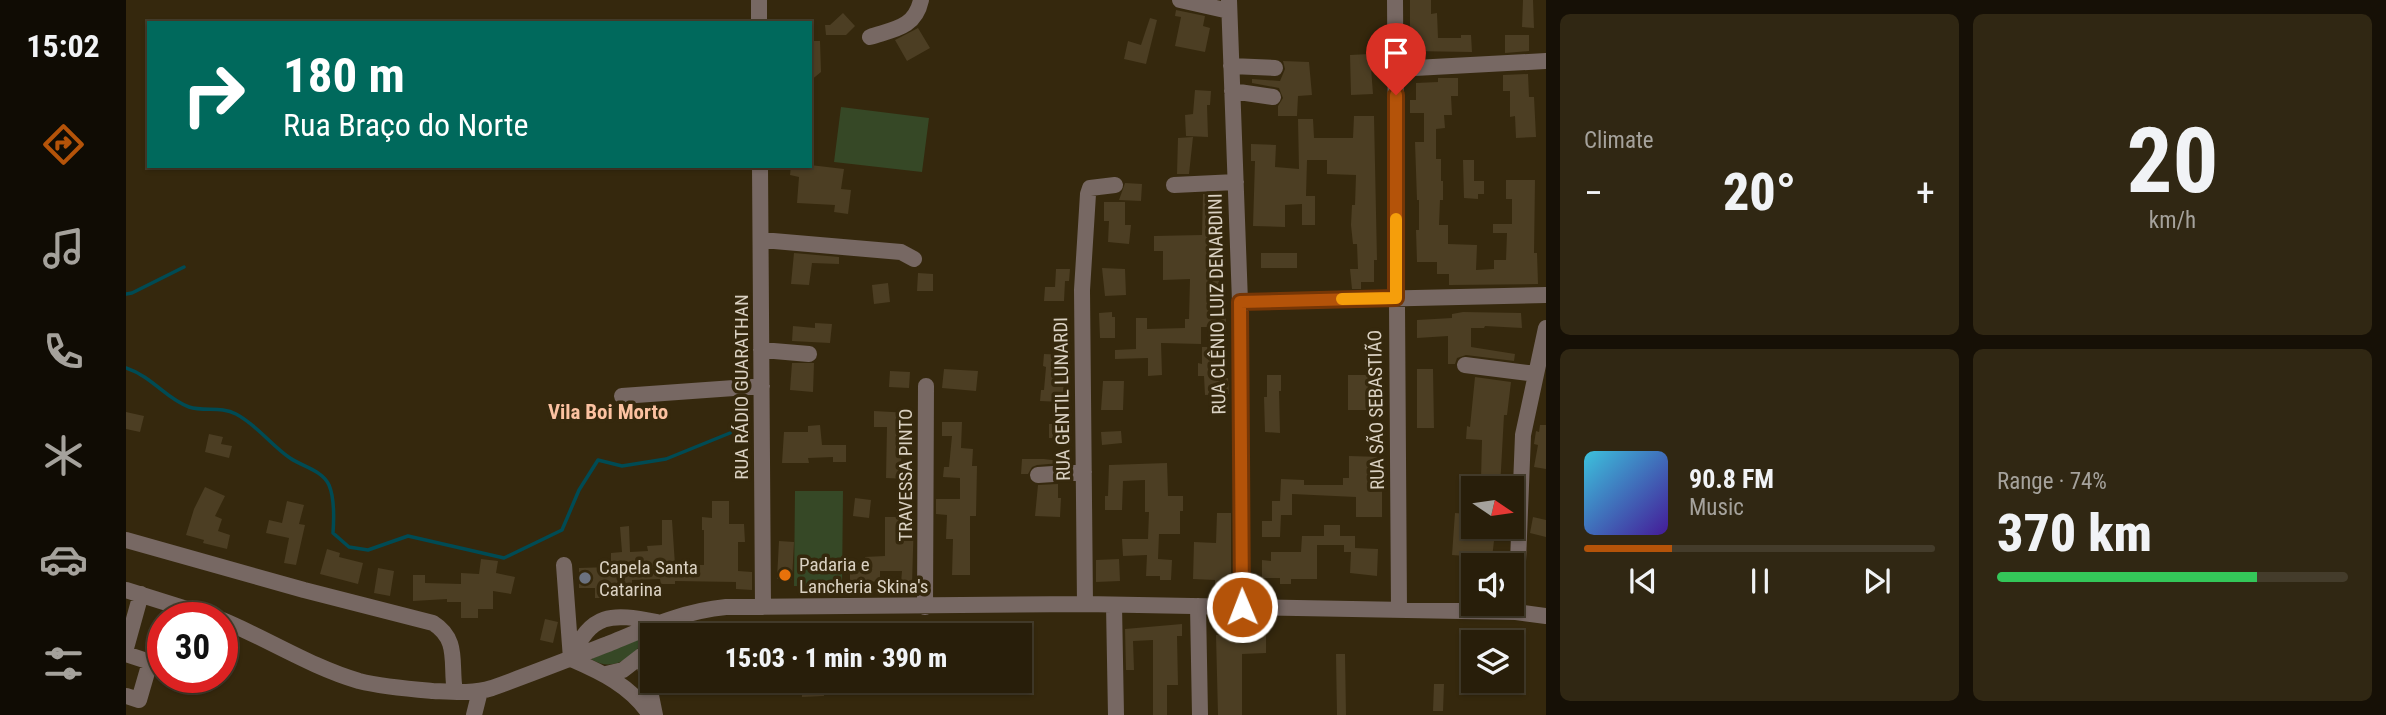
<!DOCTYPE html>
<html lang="en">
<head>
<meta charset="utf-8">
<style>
  :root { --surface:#281e0a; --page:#302713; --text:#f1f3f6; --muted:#a5a29c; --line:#443c2b; --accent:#b45309 }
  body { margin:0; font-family:"Roboto Condensed",sans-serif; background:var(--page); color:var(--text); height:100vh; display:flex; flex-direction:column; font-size:26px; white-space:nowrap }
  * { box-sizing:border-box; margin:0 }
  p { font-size:23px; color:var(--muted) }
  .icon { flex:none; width:38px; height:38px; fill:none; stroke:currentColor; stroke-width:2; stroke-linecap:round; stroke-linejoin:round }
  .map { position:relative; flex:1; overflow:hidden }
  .sheet { display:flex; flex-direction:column; gap:14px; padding:14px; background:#161006; width:840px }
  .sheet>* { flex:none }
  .top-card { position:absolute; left:21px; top:21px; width:665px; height:147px; border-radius:0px; box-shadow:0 2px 5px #0004,0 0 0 2px var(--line); background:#00695c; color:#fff; overflow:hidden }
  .needle { width:46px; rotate:103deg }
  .buttons { position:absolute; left:1335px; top:476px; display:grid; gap:14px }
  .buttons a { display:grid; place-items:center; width:63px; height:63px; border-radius:0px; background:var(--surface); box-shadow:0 2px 5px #0004,0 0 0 2px var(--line); font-size:35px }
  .speed { position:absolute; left:21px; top:602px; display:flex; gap:14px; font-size:35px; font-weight:700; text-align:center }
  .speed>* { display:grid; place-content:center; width:91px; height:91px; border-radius:50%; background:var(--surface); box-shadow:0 2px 5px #0004,0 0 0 2px var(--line); line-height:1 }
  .speed .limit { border:10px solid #d22; background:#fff; color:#111 }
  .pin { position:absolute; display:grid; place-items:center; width:60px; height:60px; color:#fff; margin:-72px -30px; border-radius:50% 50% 50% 0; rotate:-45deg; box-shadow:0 0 7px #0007 }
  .pin .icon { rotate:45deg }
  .me { position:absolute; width:77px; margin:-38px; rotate:359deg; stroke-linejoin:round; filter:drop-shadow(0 0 5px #0008) }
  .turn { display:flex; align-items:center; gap:24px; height:147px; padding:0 21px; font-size:32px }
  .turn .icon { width:91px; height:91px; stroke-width:2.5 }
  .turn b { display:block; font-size:49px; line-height:60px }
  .big { font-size:52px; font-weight:800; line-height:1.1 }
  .sheet .card { flex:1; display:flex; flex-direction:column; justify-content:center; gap:10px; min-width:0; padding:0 24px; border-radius:10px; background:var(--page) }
  .sheet .dial { align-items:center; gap:0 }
  .dial b { font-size:91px; line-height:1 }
  .song { display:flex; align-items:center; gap:21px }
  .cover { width:84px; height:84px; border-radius:10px; background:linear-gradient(135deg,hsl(190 70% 55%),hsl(260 70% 35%)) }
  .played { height:7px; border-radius:4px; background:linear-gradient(90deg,var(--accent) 25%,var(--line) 25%) }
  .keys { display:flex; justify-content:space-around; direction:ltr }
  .heat { display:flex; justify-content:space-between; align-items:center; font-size:38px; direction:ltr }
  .charge { height:10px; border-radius:5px; background:linear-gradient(90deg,#34c759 74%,var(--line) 0) }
  .sheet .tiles { flex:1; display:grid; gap:14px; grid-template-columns:repeat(2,1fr) }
  .trip { position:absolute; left:514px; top:623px; width:392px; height:70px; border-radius:0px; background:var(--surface); box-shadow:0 2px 5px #0004,0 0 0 2px var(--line); font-weight:800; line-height:70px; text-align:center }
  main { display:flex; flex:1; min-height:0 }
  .tab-bar { display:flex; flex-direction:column; width:126px; justify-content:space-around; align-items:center; background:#100c04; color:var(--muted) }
  .tab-bar .icon { width:49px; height:49px }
  .tab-bar .on { color:var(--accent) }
  .tab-bar b { font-size:32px; color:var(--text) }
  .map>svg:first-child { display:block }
</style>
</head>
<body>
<main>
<nav class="tab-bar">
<b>15:02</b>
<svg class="icon on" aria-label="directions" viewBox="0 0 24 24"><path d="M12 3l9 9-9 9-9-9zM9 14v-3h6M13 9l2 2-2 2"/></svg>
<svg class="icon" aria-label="music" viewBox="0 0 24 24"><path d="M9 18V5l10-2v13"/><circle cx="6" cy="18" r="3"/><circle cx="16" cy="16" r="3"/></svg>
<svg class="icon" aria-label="phone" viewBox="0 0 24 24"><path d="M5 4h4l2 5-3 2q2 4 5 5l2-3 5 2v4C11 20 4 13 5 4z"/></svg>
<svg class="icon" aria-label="climate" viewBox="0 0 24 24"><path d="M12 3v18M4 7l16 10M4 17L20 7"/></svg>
<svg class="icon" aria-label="car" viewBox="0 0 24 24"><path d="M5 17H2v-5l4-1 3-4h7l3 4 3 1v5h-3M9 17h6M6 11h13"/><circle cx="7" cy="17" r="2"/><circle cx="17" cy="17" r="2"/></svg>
<svg class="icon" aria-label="filters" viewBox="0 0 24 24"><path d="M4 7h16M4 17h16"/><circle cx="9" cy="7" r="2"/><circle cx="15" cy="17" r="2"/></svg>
</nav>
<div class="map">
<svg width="1420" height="715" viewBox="0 0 1420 715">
  <rect width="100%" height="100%" fill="#35280d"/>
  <!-- green -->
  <path fill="#364826" d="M715 107 803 118 796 172 708 162Z
    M669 491H717L716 587 668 586Z
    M516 638V644C502 660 486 672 465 659Z"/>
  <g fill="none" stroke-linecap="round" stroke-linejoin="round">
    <!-- stream -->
    <path stroke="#004b54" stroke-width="3.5" d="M0 294 6 293 58 267
      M0 368C27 377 40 399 63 407 78 412 95 406 110 414 131 425 145 445 164 458 177 467 196 470 203 485 209 499 208 519 207 533L223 547 242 550 282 536 378 558 436 530 453 490 472 460 496 466 540 459 604 433"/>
  </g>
  <!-- building -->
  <path fill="#4c3e23" d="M1284 0H1305V14L1311 13 1312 38H1335V35H1345L1346 52 1284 51Z
    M1397 0H1407L1408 28 1396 27Z
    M1050 10 1079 16 1077 26 1084 28 1079 52 1049 46 1055 17 1049 16Z
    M717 13 729 26 720 35H700L699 25H704Z
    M1024 18 1031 20 1020 64 998 59 1002 41 1015 45Z
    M792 28 804 48 781 61 769 40Z
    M1379 35H1403V51L1379 53Z
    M684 41H694L695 72 684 81Z
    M1244 54 1247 94 1225 95 1224 55Z
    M1157 61 1183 62 1186 95 1172 96 1171 116H1152V106L1157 98 1153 88 1126 83V79L1154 81 1159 69Z
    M1402 74 1403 97H1408L1410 137 1390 138 1389 116 1384 117V91H1377V75Z
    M1312 78H1332V96H1325L1326 115H1318L1319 128 1310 129V159H1315V181H1317V200H1314L1313 225H1322V244L1351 245 1350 270 1368 269V260H1380L1381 233H1367V224H1386V199H1380V180H1409L1408 253H1411L1412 284 1323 285V274H1311V262H1291L1290 230H1293V200H1291L1289 142H1298V113H1284V100H1290V83L1312 82Z
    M1069 90 1085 91 1084 105H1081L1082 137 1060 136 1059 115 1067 114Z
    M1228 116H1248L1251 260H1248V282H1235V289H1226L1224 269H1232L1231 244H1227L1225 225 1226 205H1229L1230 175 1201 174V160H1181L1180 196H1189V225H1176V204L1159 205V227L1127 226 1129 161H1125V144L1150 145 1149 167 1173 169 1172 119H1187L1188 138H1227Z
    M1067 137 1063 174H1051L1052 138Z
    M1337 160H1348V181H1358V194H1352V199L1338 198Z
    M684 165 718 169 715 189 725 190 722 214 708 212 709 205 671 203 673 177 664 175 665 166Z
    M999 183 1016 184 1015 201 993 200Z
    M1091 193 1092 211 1095 212V222H1093V283H1096V308H1100V327H1075V344L1035 343 1036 375 1022 376V358L989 359V350L1010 349V318H1021V329L1059 328V319H1063L1064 279 1037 280V251H1028V236L1076 235 1077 194Z
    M978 202H999V225H1005L1003 244 982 242 983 221H978Z
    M668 253 713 257V264L686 263 683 285 665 284Z
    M1135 253H1171V268H1135Z
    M976 268 999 269 1000 295 979 296Z
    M930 269H944L943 281H939L938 301H918L919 287H929Z
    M792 273 807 274V291H791Z
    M762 283 764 302 748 304 746 285Z
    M986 312V317H989V338H974L973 313Z
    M1337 312 1395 313 1396 328 1359 326 1358 328H1345V347L1389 354 1388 361 1340 355 1331 358 1329 364H1322V336L1291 338V320L1326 318V314Z
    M689 323 706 324 704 343 666 341 667 326 689 328Z
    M1076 347H1095L1094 379 1102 378 1103 394 1079 395 1078 376H1072V363L1076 364Z
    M918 354 938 355 937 374H939L936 402 914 401 915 390H918L920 367 917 366Z
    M666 363H688L687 392 664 390Z
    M818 369 852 371 850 391 816 388Z
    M1291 369H1307L1308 428H1291Z
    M764 371 784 372 783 388 763 387Z
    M1141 375H1155V391H1153L1154 433 1139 432 1138 397H1141Z
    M1222 375H1253V410H1222Z
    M1349 377 1385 382 1381 415H1378L1374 488H1348V479H1355L1356 440 1340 439 1341 426 1344 427Z
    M977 381H998L997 410H975Z
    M748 411 784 413 783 426 777 425 775 466 784 467 783 479 760 478 761 427H748Z
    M0 412 18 416 14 432 0 429Z
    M816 422H836L835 448 847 449 846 466H851L850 516H844V575H826L827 539H820L821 515 810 514V499H834V478L817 477 818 467H823L826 436H816Z
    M923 424H943V438H923Z
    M694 425 696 445H720V462H707V457L682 458 683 463H656L658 432H682V426Z
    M1414 425H1420V469L1408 467 1412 445 1408 444 1410 431 1413 432Z
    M995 431 996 443 976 445 975 432Z
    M83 434 97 437 95 444 106 446 103 458 79 452Z
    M1223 456 1256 457V517H1230V497L1166 494V515H1155L1154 537H1136V521H1146V501H1154L1155 479 1178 480V485H1217V478H1223Z
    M896 459H918L934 461V463L911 465 906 467 902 474H895Z
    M1041 463 1042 496H1057V511H1054V534H1033L1032 559 1046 560 1045 580H1034V576H1020L1021 555 997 556 996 539H1022L1023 512H1019V480L997 481 996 510H979V496H982L983 465Z
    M932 484V498H935L934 517 909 516 912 485Z
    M79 487 99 496 89 516 96 519 92 531 104 535 101 549 77 543 78 540 60 535 68 509Z
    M729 498 745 500 743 518 727 516Z
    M161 501 178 505 173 524 179 525 170 565 158 563 163 538 140 533 143 520 156 523Z
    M586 501H603V524H618L619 542H612V571L626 572V590L610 589V582L549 581V584H535L534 579 506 580V591L482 592V598H469V588H453V568L485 567V553L496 552 494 527 503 526 504 552 522 551 521 546 536 545V520H546L549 565H578V530H576V517L586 518Z
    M1091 513H1105V584H1089V580L1067 579 1068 542 1090 543Z
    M1329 513 1342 514 1341 539 1368 541 1366 558 1326 555Z
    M759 517H788L786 584 775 583 776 571H754V581L724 584V563H739V557L759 556Z
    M1407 517 1420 520V537L1404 533Z
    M1198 525H1214V536H1229V548L1252 549 1251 576 1224 573 1225 552H1218V545H1191V579H1165V584H1154V578H1136V560L1145 561V552H1175L1176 536H1198Z
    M653 541 668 542 666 580 651 579Z
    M201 549 214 553 213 557 237 563 232 584 194 574Z
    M355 559 372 561 370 573 389 577 385 594 367 591V609H352V618H335V602H321V599L287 601V575H299V583L335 584V573L353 574Z
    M993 559 994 581 970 582V560Z
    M252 568 268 571 264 596 248 593Z
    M419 619 432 622 427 643 414 640Z
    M1056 624V636H1051L1052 685H1041V715H1027V640L1007 641 1008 670H1000L999 629Z
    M1140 634V653L1116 654V715H1092L1090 635Z
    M1210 654H1219L1220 715H1211Z
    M678 681H697L698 696 676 697V686L678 685Z
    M1308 684H1318L1317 711H1307Z"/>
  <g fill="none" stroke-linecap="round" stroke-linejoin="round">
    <!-- minor -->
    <path stroke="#776863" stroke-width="16" d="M633 0V23
      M1054 0 1103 11
      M1103 0 1114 302 1116 607
      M1269 0 1273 610
      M744 37C768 29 789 28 795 0
      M1105 66 1149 68
      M1270 69 1420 61
      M1106 91 1147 97
      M634 166 637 607
      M1048 185 1110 182
      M635 240 775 252 788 259
      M1114 302 1420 295
      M635 350 683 354
      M1339 365 1410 374
      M496 396 636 386
      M912 475 958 472
      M0 540 178 590 307 623C334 640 324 664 329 692
      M438 565 445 659
      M0 590 89 618
      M959 604 956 290 962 194 964 188 989 185
      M988 605 990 715
      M1072 606 1074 715
      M799 607 800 386
      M1390 612 1397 435 1420 328
      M96 620C142 639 185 667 233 681 257 687 283 689 307 691 327 692 347 694 366 688 405 674 443 659 482 644 521 628 557 611 600 607L959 604 1390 612 1420 616
      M0 648 15 594
      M0 654 24 662 13 700 0 696
      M445 659C465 612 485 613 531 622
      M445 659C475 672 505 686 524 715
      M480 674 497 670 519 653
      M348 715 354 691
      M529 715 519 666V653L531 622"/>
  </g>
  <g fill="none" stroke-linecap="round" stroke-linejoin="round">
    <defs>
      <path id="route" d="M1116 607 1114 302 1270 298V95"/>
    </defs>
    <!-- route casing -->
    <use href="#route" stroke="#753606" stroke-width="18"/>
    <!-- route -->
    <use href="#route" stroke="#b45309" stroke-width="12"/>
    <!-- slow -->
    <path stroke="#f59e0b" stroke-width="12" d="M1216 299 1270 298V219"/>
  </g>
  <!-- markers -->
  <circle fill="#e8710a" stroke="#35280d" stroke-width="2.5" cx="659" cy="575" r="7"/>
  <circle fill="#6b7280" stroke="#35280d" stroke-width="2.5" cx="459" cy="578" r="7"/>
  <g text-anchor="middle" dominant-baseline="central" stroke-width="7" stroke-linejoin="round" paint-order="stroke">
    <!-- street labels -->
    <g font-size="19" fill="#dad1c2" stroke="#35280d">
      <text transform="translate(1091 304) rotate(-91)">RUA CLÊNIO LUIZ DENARDINI</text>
      <text transform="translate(615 387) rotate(-90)">RUA RÁDIO GUARATHAN</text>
      <text transform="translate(936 399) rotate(-91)">RUA GENTIL LUNARDI</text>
      <text transform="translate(1250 410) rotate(-91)">RUA SÃO SEBASTIÃO</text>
      <text transform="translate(779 475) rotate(-90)">TRAVESSA PINTO</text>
    </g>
    <!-- poi labels -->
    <g font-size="19" fill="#dad1c2" stroke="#35280d" text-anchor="start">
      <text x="673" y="564">Padaria e<tspan x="673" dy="22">Lancheria Skina's</tspan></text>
      <text x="473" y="567">Capela Santa<tspan x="473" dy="22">Catarina</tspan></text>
    </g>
    <!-- neighbourhood labels -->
    <g font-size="21" font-weight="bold" fill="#fcc2a1" stroke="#35280d">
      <text x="482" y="412">Vila Boi Morto</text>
    </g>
  </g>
</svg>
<div class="buttons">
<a><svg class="needle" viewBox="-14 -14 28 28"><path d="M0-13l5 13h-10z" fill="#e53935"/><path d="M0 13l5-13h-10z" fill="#a5a29c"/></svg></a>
<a><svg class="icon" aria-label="sound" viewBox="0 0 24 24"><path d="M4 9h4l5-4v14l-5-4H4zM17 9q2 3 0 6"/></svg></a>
<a><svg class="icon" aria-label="layers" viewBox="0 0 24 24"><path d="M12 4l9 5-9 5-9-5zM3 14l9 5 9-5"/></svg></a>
</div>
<div class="speed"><div class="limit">30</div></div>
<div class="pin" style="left:1270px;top:95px;background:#d93025"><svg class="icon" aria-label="arrive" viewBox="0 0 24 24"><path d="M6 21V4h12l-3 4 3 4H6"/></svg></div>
<svg class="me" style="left:1116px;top:607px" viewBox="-20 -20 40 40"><circle r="17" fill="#b45309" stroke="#fff" stroke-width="3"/><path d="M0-11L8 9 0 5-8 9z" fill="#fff"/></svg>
<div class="trip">15:03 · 1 min · 390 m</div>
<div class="top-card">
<div class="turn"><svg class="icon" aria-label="right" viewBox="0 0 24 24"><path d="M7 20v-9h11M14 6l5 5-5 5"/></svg><div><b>180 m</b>Rua Braço do Norte</div></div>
</div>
</div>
<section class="sheet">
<div class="tiles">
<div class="card"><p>Climate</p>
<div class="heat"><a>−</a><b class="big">20°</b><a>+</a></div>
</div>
<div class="card dial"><b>20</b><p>km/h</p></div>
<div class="card">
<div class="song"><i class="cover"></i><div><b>90.8 FM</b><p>Music</p></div></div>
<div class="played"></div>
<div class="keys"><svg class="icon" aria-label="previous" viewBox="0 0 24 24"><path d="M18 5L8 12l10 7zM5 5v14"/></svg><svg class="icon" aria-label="pause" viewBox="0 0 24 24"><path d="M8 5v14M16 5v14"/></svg><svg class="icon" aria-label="next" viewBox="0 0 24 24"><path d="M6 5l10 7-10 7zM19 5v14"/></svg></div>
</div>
<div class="card"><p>Range · 74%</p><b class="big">370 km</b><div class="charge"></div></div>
</div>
</section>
</main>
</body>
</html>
